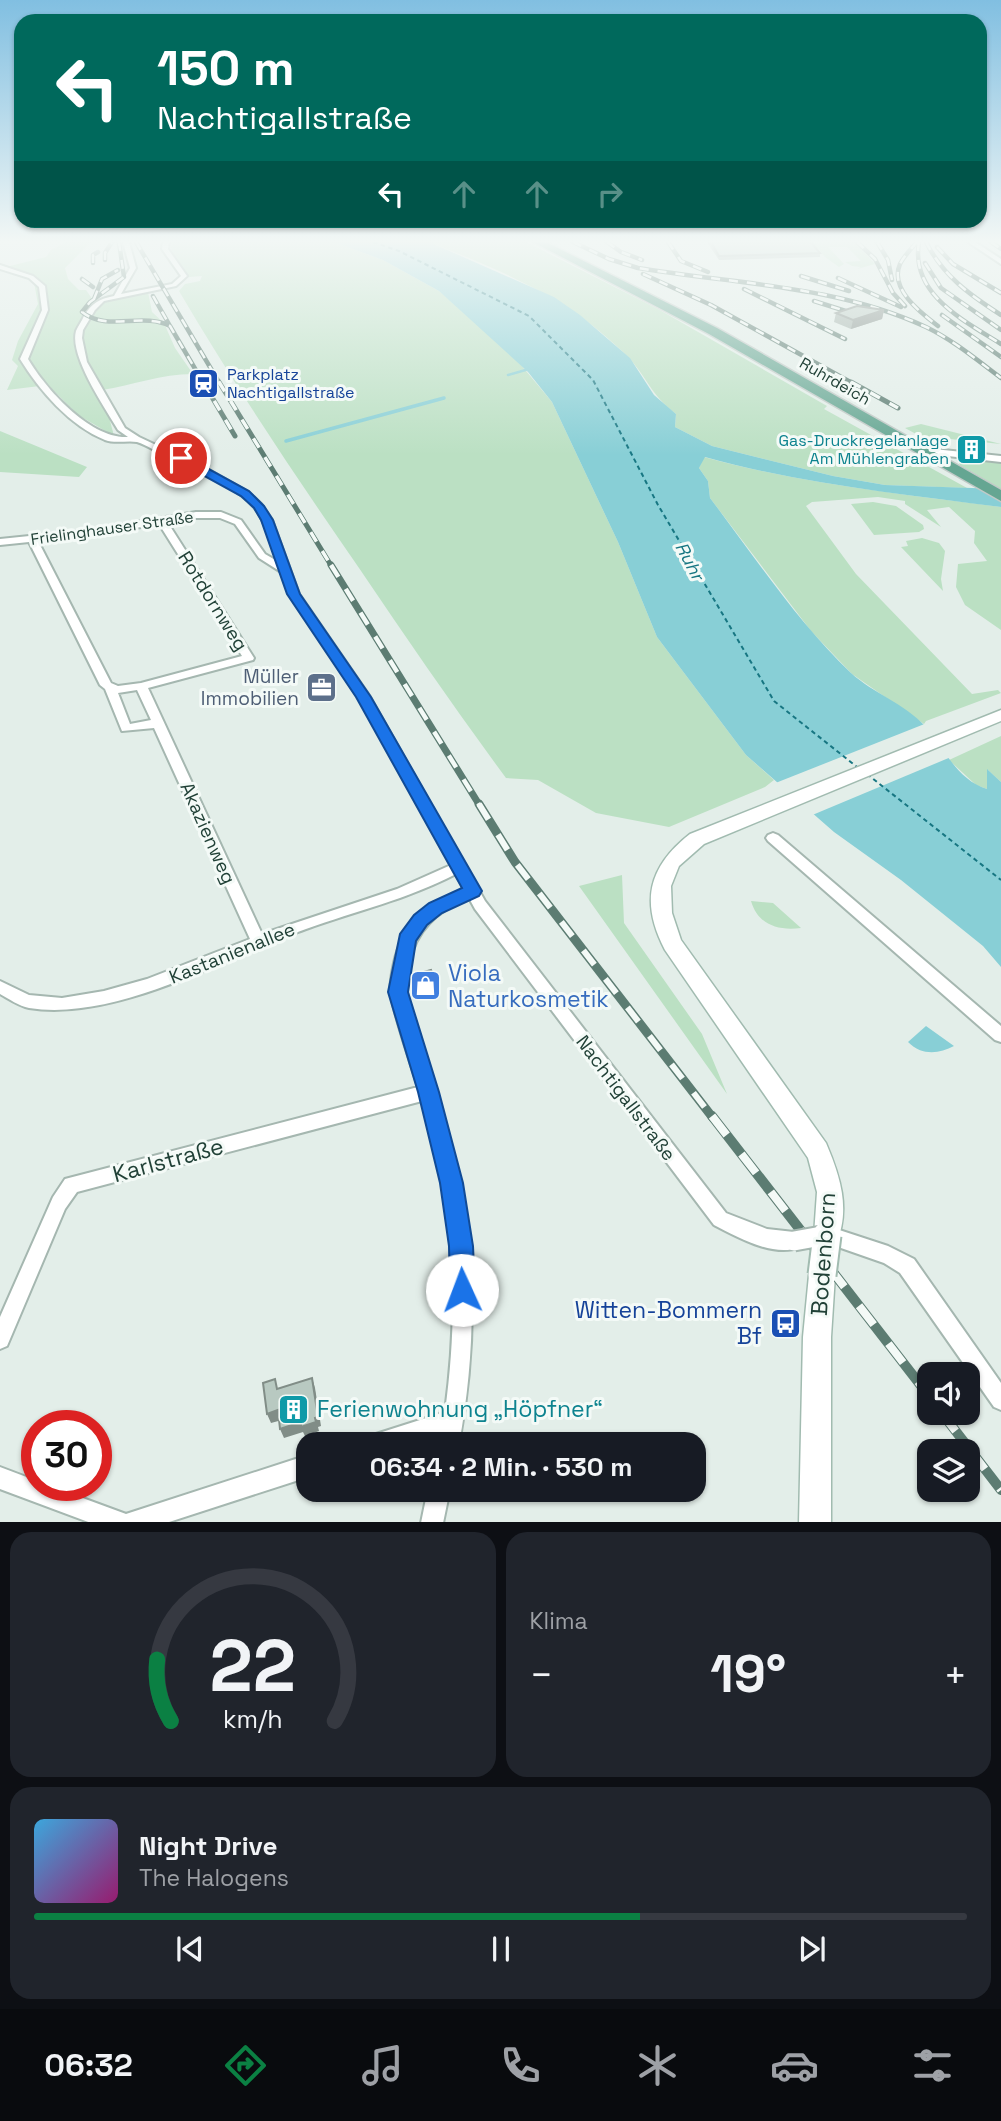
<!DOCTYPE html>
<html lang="de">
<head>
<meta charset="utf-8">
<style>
  :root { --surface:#171b24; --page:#20242c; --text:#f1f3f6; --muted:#9ea1a6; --line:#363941; --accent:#0b8043 }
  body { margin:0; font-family:"Space Grotesk",sans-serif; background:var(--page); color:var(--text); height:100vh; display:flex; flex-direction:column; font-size:26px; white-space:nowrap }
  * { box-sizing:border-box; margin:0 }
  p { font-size:23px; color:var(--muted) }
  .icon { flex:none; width:38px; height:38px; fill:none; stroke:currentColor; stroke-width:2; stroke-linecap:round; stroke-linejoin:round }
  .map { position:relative; height:1522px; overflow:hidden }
  .panel { display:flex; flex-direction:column; gap:10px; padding:10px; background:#0d0f14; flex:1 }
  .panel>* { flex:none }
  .guide { position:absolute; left:14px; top:14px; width:973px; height:214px; border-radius:21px; box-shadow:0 2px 5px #0004; background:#00695c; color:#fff; overflow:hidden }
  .buttons { position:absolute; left:917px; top:1362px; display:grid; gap:14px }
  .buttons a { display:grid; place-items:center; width:63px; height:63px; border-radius:14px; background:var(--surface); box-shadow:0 2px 5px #0004; font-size:35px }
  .speed { position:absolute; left:21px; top:1410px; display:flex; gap:14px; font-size:35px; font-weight:700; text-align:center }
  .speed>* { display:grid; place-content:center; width:91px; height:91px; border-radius:50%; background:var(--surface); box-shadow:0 2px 5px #0004; line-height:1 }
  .speed .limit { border:10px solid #d22; background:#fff; color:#111 }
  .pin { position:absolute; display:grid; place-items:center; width:60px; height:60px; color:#fff; margin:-30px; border:4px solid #fff; border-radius:50%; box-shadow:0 2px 7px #0007 }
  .me { position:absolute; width:77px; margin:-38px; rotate:358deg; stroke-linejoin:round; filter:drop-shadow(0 0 5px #0008) }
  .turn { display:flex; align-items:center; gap:24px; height:147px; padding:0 28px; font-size:32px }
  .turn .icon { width:91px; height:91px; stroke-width:2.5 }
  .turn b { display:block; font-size:49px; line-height:60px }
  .lanes { display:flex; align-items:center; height:66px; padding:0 28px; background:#0003; justify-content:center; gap:35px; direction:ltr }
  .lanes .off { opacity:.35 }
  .big { font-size:52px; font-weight:700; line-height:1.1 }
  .panel .tile { flex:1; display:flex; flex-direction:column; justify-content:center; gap:10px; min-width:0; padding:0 24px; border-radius:21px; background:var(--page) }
  .panel .dial { align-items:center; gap:0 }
  .dial svg { height:182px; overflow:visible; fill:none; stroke:var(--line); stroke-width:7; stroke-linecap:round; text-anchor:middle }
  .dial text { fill:var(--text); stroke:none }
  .song { display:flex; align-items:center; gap:21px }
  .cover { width:84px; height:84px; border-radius:10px; background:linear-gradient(135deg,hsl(200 70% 55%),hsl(320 70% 35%)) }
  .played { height:7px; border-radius:4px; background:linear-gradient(90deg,var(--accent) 65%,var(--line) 65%) }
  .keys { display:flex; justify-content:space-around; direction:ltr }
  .heat { display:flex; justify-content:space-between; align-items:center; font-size:38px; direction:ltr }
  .panel .tiles { flex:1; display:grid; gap:10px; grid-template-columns:1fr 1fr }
  .tile:last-child { grid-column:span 2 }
  .trip { position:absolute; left:296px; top:1432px; width:410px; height:70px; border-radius:21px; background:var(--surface); box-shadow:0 2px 5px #0004; font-weight:700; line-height:70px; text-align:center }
  .dock { display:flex; height:112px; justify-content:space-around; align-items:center; background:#090b0e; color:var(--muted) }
  .dock .icon { width:49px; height:49px }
  .dock .selected { color:var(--accent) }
  .dock b { font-size:32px; color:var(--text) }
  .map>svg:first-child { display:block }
</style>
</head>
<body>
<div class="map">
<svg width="1001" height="1523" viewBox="0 0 1001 1523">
  <rect width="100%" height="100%" fill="#e3eee9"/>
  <!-- green -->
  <path fill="#bbe0c3" d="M66 242H91L65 268 68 279 79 290H86L93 300 148 292 152 312 164 323 175 348 193 374C161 374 133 385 102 390L114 436 78 415 48 385 7 390 18 366 12 360 18 341 38 304 33 277 6 267 46 257 51 250Z
    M170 242H334L383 260 439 291 460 308 521 365 552 402 618 542 657 637 746 755 774 780 765 787 669 827 596 813 538 780 506 778C455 709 407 639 359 568 296 477 235 386 179 291L185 284 200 281 202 276 189 277 172 253Z
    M429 242H526L658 309 827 406 824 409 967 488 885 485 833 476 712 446 675 427 676 414C650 394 647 377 628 357 571 299 503 271 429 242Z
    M855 242 875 264 857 269 861 267 852 266 845 262 861 261 847 247H828L844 264 839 267 825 257 813 243Z
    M921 424 1001 444 950 439 949 443 939 447 913 438 916 434 905 428Z
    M0 431 87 467 79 477 0 472Z
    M704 457C802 484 901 494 1001 507V630L965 605 956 587 958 564 987 561 974 543 975 531 949 507 927 510 941 527 905 504V501L878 497 812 502 806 506 856 574 972 694 998 690 1001 693 926 721 924 724 852 674 811 631 710 498 708 481 699 468Z
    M964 457 1001 462V489L960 465 958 460Z
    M873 502 896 506 923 525 924 529 919 532 874 535 851 504Z
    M922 538 939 543 945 551 941 579 943 591 901 547 908 546 906 541Z
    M1001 736V782L988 770 987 789 976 785 949 760Z
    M622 875 624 923 702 1034 727 1094 579 886Z
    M751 901 773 903 801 928C778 931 758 925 751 901Z"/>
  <!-- water -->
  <path fill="#88cfd6" d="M334 242H429L554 297 580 315 630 358 654 395 676 414 675 427 712 446 833 476 885 485 1001 489V507C901 494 802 484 705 457L699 468 708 481 710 498C755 557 797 622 851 673 873 693 905 704 925 726 944 748 957 780 987 789V769L1001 782V967L983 946 901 880 834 832 746 755 657 637 618 542 552 402 528 372 439 291 383 260Z
    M926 1026 954 1046C939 1054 922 1056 908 1042Z"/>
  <!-- pier -->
  <path fill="#e3eee9" d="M927 723 951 757 810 816 773 784Z"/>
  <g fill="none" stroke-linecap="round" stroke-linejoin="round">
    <!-- stream-far1 -->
    <path stroke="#88cfd6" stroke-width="2.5" d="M508 375 529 369"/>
    <!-- stream -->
    <path stroke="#88cfd6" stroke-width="3.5" d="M286 441 444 398"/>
    <!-- ferry -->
    <path stroke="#177682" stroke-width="2" stroke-dasharray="4.5 3.5" stroke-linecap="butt" d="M373 242 399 251 529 316 593 380 658 505 774 701 857 767
      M867 774 1001 880"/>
    <defs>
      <path id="street" d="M123 242H129L136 268 121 294 172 284 181 276 162 249 163 242H169L168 249 187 276 176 286 104 301 95 310 83 330 82 338 87 362 125 428 139 437 209 470 248 492 261 504 272 520 299 594 370 697 485 901 726 1213 767 1229 794 1232 800 1235 803 1241 800 1247C774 1258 737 1237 714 1225L475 909 469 898C437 911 415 930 409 965 407 973 405 983 406 992 407 1005 414 1020 417 1033 428 1067 438 1099 448 1134 477 1235 478 1341 459 1444H439L441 1434 409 1444H366L369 1437 376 1434 445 1412C460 1301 454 1208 422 1101L77 1192 65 1209 7 1346 0 1349V1317L53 1197 65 1179 418 1087C409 1057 397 1026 391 995 389 985 392 973 394 963 402 924 428 903 464 889L456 874C408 899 356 911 306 929 226 957 116 1022 29 1008 19 1006 9 999 0 994V981L29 995 62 998 104 991 147 979 250 939 154 728 122 731 105 689 100 685 29 542 0 545V539L88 530 196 512H221L241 520 265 554 277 561C271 544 266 522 254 507 235 485 193 469 166 456 157 452 147 445 137 442 127 440 116 444 105 440 70 426 39 390 20 359L42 310 39 287 29 278 0 269V265L33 276 45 286 48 310 28 359C46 389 90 439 128 437L118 430C105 408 69 356 76 331 78 326 82 321 84 316 92 303 99 299 114 296L130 268ZM196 518H220L235 524 259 558 281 572 289 594 358 697 451 865 397 889 262 934 148 688 253 660 254 658 168 523ZM159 524 242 656 141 683 118 686 111 683 38 541 88 536ZM137 690 151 720 130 724 118 693Z
        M968 242H975L1001 259V264Z
        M924 448 1001 456V462L921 453 920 451Z
        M773 833 778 835 1001 1026V1042L995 1040 768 841 766 838 768 835Z
        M827 1226 888 1246 914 1259 1001 1383V1410L994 1407 900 1273 884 1263 821 1241 818 1235 821 1229Z
        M308 1455V1477L166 1523H91L0 1489V1467L37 1481V1486H50L126 1514Z
        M428 1489H450L443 1523H421Z"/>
      <path id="secondary" d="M1001 710V721L704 844 679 866 671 886 672 913 681 940 826 1143C840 1176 851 1209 836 1244L827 1248 818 1244 814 1235 817 1192 808 1158 665 950C640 902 648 867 690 834Z
        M822 1262 831 1266 835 1275 831 1337V1523H799L803 1337 809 1275 813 1266Z"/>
      <path id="primary" d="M533 242H546L717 328 1001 490V501L709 334Z"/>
    </defs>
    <!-- street casing -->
    <use href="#street" stroke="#a5b7b0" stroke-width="4"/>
    <!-- secondary casing -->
    <use href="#secondary" stroke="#a1bbb0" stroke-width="3"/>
    <!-- primary casing -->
    <use href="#primary" stroke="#c1cac7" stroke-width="3"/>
    <!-- street -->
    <use href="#street" fill="#fff" fill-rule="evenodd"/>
    <!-- secondary -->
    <use href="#secondary" fill="#fff" fill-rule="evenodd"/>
    <!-- primary -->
    <use href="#primary" fill="#65a692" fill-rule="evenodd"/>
    <defs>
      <path id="rail-far4" d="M119 242 124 277 90 302 82 312C107 332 142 312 170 326L204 384
        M136 242 220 384
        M573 242 609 259 638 268C734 284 836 285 926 327 953 340 977 360 1001 378
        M607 242 621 252 642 260
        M668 242 681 261 708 272
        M857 242 875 259 893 293 905 306
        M877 242 888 260 892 280
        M917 242C911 249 904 256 900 264 889 289 921 313 938 326
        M919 242C910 294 963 320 1001 344
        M926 242C943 276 970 295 1001 315
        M991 242 1001 249
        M937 247 953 264 1001 293
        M105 260V253L112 242
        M93 263V255L98 252
        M925 263 941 288 1001 330
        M643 274 711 305 854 384
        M801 276 849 291
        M838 278 901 307
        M82 279 93 287
        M744 289 845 339
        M153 296 170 326
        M94 299 102 279 118 270
        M814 301 855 314
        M942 315 1001 357"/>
      <path id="rail-far3" d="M203 382 235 436
        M219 382 332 567
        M851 382 898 408"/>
      <path id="rail-far2" d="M331 565 480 806"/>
      <path id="rail-far1" d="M479 804 515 862 713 1118"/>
      <path id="rail" d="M712 1116 929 1396
        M941 1412 1001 1490"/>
    </defs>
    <!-- rail-far4 casing -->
    <use href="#rail-far4" stroke="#5c7c72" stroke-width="4.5"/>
    <!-- rail-far3 casing -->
    <use href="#rail-far3" stroke="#5c7c72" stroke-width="5"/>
    <!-- rail-far2 casing -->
    <use href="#rail-far2" stroke="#5c7c72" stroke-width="7"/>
    <!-- rail-far1 casing -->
    <use href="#rail-far1" stroke="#5c7c72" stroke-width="9"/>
    <!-- rail casing -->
    <use href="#rail" stroke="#5c7c72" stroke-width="10"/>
    <!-- rail-far4 -->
    <use href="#rail-far4" stroke="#f4faf7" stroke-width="2.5" stroke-dasharray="9" stroke-linecap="butt"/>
    <!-- rail-far3 -->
    <use href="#rail-far3" stroke="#f4faf7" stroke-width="3.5" stroke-dasharray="11" stroke-linecap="butt"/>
    <!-- rail-far2 -->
    <use href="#rail-far2" stroke="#f4faf7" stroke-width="4.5" stroke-dasharray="14" stroke-linecap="butt"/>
    <!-- rail-far1 -->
    <use href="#rail-far1" stroke="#f4faf7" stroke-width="6" stroke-dasharray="18" stroke-linecap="butt"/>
    <!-- rail -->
    <use href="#rail" stroke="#f4faf7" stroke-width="8" stroke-dasharray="24" stroke-linecap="butt"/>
    <defs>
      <path id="street-bridge" d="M794 1241 827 1235"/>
      <path id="secondary-bridge" d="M822 1275 827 1235"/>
    </defs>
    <!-- street-bridge casing -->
    <use href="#street-bridge" stroke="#a5b7b0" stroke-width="23" stroke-linecap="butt"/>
    <!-- secondary-bridge casing -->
    <use href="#secondary-bridge" stroke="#a1bbb0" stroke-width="31" stroke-linecap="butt"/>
    <!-- street-bridge -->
    <use href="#street-bridge" stroke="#fff" stroke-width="19"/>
    <!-- secondary-bridge -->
    <use href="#secondary-bridge" stroke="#fff" stroke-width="27"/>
  </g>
  <!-- wall -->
  <path fill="#9eada6" d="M707 242H811L820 253V257L719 260Z
    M884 310 882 319 851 329 834 322 836 313Z
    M413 975 436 982V988L418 994 413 981Z"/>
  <!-- shaded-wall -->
  <path fill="#818d87" d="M884 310 882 319 851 329 853 320Z
    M436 982V988L418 994 417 987Z
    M312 1378 315 1388 321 1426 318 1427 319 1431 305 1436 303 1432 284 1438 280 1429Z
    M278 1410 282 1420 271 1423 267 1414Z"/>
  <!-- building -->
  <path fill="#b8c9c1" stroke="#818d87" stroke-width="2" d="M711 242H811L820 253 719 256Z
    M857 306 884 310 853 320 836 313Z
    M431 970 436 982 417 987 413 975Z
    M312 1378 318 1417 315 1418 316 1422 301 1427V1422L280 1429 278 1410 267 1414 263 1383 275 1379 277 1389Z"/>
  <!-- sky -->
  <linearGradient id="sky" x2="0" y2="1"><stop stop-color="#81bfe1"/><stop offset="0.53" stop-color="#f2f7f5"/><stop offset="1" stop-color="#f2f7f5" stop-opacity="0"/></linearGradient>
  <rect width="1001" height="455" fill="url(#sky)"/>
  <!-- route -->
  <path fill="#1a73e8" stroke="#114b97" stroke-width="2" d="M177 456H185L249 491 264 506 273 520 300 594 371 697 482 891 479 896 442 913 427 925 416 941 408 992 439 1092 463 1183 473 1246 475 1290 471 1299 462 1303 454 1299 450 1290 449 1246 440 1183 418 1092 388 992 400 934 414 915 429 903 462 888 356 697 287 594 261 520 254 508 241 496 177 461Z"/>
  <!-- icons -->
  <defs>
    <symbol id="station-square" viewBox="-11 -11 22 22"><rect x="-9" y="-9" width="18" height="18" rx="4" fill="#1a4fb4" stroke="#f4faf7"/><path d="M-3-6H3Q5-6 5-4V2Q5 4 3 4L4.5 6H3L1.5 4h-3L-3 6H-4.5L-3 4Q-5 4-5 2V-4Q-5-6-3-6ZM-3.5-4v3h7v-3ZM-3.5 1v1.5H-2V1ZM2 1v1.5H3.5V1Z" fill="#fff"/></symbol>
    <symbol id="building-square" viewBox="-11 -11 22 22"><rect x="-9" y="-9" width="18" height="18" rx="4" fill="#0f9aa8" stroke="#f4faf7"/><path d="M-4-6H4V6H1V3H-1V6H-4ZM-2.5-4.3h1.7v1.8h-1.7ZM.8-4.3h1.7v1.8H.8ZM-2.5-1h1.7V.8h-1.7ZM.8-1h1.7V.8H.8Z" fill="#fff"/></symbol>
    <symbol id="office-square" viewBox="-11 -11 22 22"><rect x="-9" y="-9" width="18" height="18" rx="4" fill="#5c6f8a" stroke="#f4faf7"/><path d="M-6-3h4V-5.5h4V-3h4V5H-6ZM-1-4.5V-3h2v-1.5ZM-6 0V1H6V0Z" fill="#fff"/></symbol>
    <symbol id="shop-square" viewBox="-11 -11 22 22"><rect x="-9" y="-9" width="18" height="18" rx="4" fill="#3f7fe0" stroke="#f4faf7"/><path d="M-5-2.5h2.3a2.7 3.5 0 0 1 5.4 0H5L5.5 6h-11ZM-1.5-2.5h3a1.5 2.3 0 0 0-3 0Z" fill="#fff"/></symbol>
    <symbol id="bus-square" viewBox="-11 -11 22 22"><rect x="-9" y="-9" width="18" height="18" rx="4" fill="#1a4fb4" stroke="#f4faf7"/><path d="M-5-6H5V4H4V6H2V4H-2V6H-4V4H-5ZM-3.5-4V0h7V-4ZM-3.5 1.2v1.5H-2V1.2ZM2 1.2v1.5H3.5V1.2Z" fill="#fff"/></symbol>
  </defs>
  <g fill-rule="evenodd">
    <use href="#station-square" x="186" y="366" width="35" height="35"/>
    <use href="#building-square" x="954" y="432" width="35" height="35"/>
    <use href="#office-square" x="304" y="670" width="35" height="35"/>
    <use href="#shop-square" x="408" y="968" width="35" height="35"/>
    <use href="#bus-square" x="768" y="1306" width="35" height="35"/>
    <use href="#building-square" x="276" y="1392" width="35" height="35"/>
  </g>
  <g text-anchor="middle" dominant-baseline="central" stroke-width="6" stroke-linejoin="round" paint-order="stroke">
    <!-- far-transit labels -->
    <g font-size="16" fill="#164399" stroke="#f4faf7" text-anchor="start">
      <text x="227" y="374">Parkplatz<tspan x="227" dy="18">Nachtigallstraße</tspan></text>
    </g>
    <!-- far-street labels -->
    <g font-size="16" fill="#214137" stroke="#f4faf7">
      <text transform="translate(835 381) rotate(30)">Ruhrdeich</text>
      <text transform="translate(112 528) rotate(-8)">Frielinghauser Straße</text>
    </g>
    <!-- far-culture labels -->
    <g font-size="16" fill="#0d838f" stroke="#f4faf7" text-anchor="end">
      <text x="949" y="440">Gas-Druckregelanlage<tspan x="949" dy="18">Am Mühlengraben</tspan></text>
    </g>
    <!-- far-water labels -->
    <g font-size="18" font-style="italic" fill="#177682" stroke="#f4faf7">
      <text transform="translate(690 561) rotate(62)">Ruhr</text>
    </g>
    <!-- street labels -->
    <g font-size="19" fill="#214137" stroke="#f4faf7">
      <text transform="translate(213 601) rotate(58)">Rotdornweg</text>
      <text transform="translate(208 833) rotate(66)">Akazienweg</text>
      <text transform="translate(232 953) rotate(-22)">Kastanienallee</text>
      <text transform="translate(626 1098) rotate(53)">Nachtigallstraße</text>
    </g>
    <!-- service labels -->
    <g font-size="19" fill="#4e5e75" stroke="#f4faf7" text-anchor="end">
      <text x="299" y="676">Müller<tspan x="299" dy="22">Immobilien</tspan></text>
    </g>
    <!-- near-shop labels -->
    <g font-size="23" fill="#366cbe" stroke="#f4faf7" text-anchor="start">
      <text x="448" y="973">Viola<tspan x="448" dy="26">Naturkosmetik</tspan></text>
    </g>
    <!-- near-street labels -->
    <g font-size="23" fill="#214137" stroke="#f4faf7">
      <text transform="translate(168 1160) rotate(-15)">Karlstraße</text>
      <text transform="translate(823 1254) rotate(-86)">Bodenborn</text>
    </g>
    <!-- near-transit labels -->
    <g font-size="23" fill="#164399" stroke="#f4faf7" text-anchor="end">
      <text x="762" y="1310">Witten-Bommern<tspan x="762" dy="26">Bf</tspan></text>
    </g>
    <!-- near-culture labels -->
    <g font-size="23" fill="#0d838f" stroke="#f4faf7" text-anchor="start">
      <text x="317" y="1409">Ferienwohnung „Höpfner“</text>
    </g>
  </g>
</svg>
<div class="buttons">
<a><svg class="icon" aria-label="sound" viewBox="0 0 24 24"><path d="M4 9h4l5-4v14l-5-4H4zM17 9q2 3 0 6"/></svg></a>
<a><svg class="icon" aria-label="layers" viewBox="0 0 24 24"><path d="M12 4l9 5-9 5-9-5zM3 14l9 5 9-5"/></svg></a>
</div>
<div class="speed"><div class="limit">30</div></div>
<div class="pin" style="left:181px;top:458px;background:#d93025"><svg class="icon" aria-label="arrive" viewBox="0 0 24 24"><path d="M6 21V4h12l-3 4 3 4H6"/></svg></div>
<svg class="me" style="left:462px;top:1290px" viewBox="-20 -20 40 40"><circle r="19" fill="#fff"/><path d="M0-13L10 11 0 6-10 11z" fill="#1a73e8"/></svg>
<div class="trip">06:34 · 2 Min. · 530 m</div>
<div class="guide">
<div class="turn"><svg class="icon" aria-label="left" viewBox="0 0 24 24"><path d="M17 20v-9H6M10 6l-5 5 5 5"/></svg><div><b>150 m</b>Nachtigallstraße</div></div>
<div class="lanes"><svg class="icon" aria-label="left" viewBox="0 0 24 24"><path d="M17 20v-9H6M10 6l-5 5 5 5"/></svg><svg class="icon off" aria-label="ahead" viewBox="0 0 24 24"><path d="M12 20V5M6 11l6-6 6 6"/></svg><svg class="icon off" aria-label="ahead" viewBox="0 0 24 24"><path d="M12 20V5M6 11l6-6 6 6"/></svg><svg class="icon off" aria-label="right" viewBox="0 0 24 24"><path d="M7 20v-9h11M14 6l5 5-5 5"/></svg></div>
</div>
</div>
<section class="panel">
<div class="tiles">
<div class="tile dial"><svg viewBox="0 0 100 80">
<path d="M14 69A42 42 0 1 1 86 69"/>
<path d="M14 69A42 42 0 0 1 8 42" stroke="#0b8043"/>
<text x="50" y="56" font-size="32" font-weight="700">22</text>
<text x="50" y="72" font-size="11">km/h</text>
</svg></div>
<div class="tile"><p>Klima</p>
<div class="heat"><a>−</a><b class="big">19°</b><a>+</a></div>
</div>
<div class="tile">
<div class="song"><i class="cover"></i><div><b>Night Drive</b><p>The Halogens</p></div></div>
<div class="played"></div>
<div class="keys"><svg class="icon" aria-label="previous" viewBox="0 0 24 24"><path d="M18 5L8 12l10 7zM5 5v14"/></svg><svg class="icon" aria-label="pause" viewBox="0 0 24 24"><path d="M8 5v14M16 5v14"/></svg><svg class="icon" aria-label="next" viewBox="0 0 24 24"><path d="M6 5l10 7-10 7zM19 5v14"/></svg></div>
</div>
</div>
</section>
<nav class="dock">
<b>06:32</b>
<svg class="icon selected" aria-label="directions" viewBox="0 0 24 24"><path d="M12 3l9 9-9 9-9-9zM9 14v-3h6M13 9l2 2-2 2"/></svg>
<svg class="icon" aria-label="music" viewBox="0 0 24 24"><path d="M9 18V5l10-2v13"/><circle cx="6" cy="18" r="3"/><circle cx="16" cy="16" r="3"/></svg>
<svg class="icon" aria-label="phone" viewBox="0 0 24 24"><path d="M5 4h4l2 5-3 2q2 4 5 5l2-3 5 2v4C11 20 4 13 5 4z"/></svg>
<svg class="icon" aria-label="climate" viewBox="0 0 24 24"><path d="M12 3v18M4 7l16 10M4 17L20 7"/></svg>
<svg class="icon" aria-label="car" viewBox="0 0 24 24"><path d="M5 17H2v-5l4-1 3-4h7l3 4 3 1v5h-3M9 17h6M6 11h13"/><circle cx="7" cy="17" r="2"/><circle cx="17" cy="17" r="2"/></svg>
<svg class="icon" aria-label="filters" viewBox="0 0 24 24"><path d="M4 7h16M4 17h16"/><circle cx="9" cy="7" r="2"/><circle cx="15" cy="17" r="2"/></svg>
</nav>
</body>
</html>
